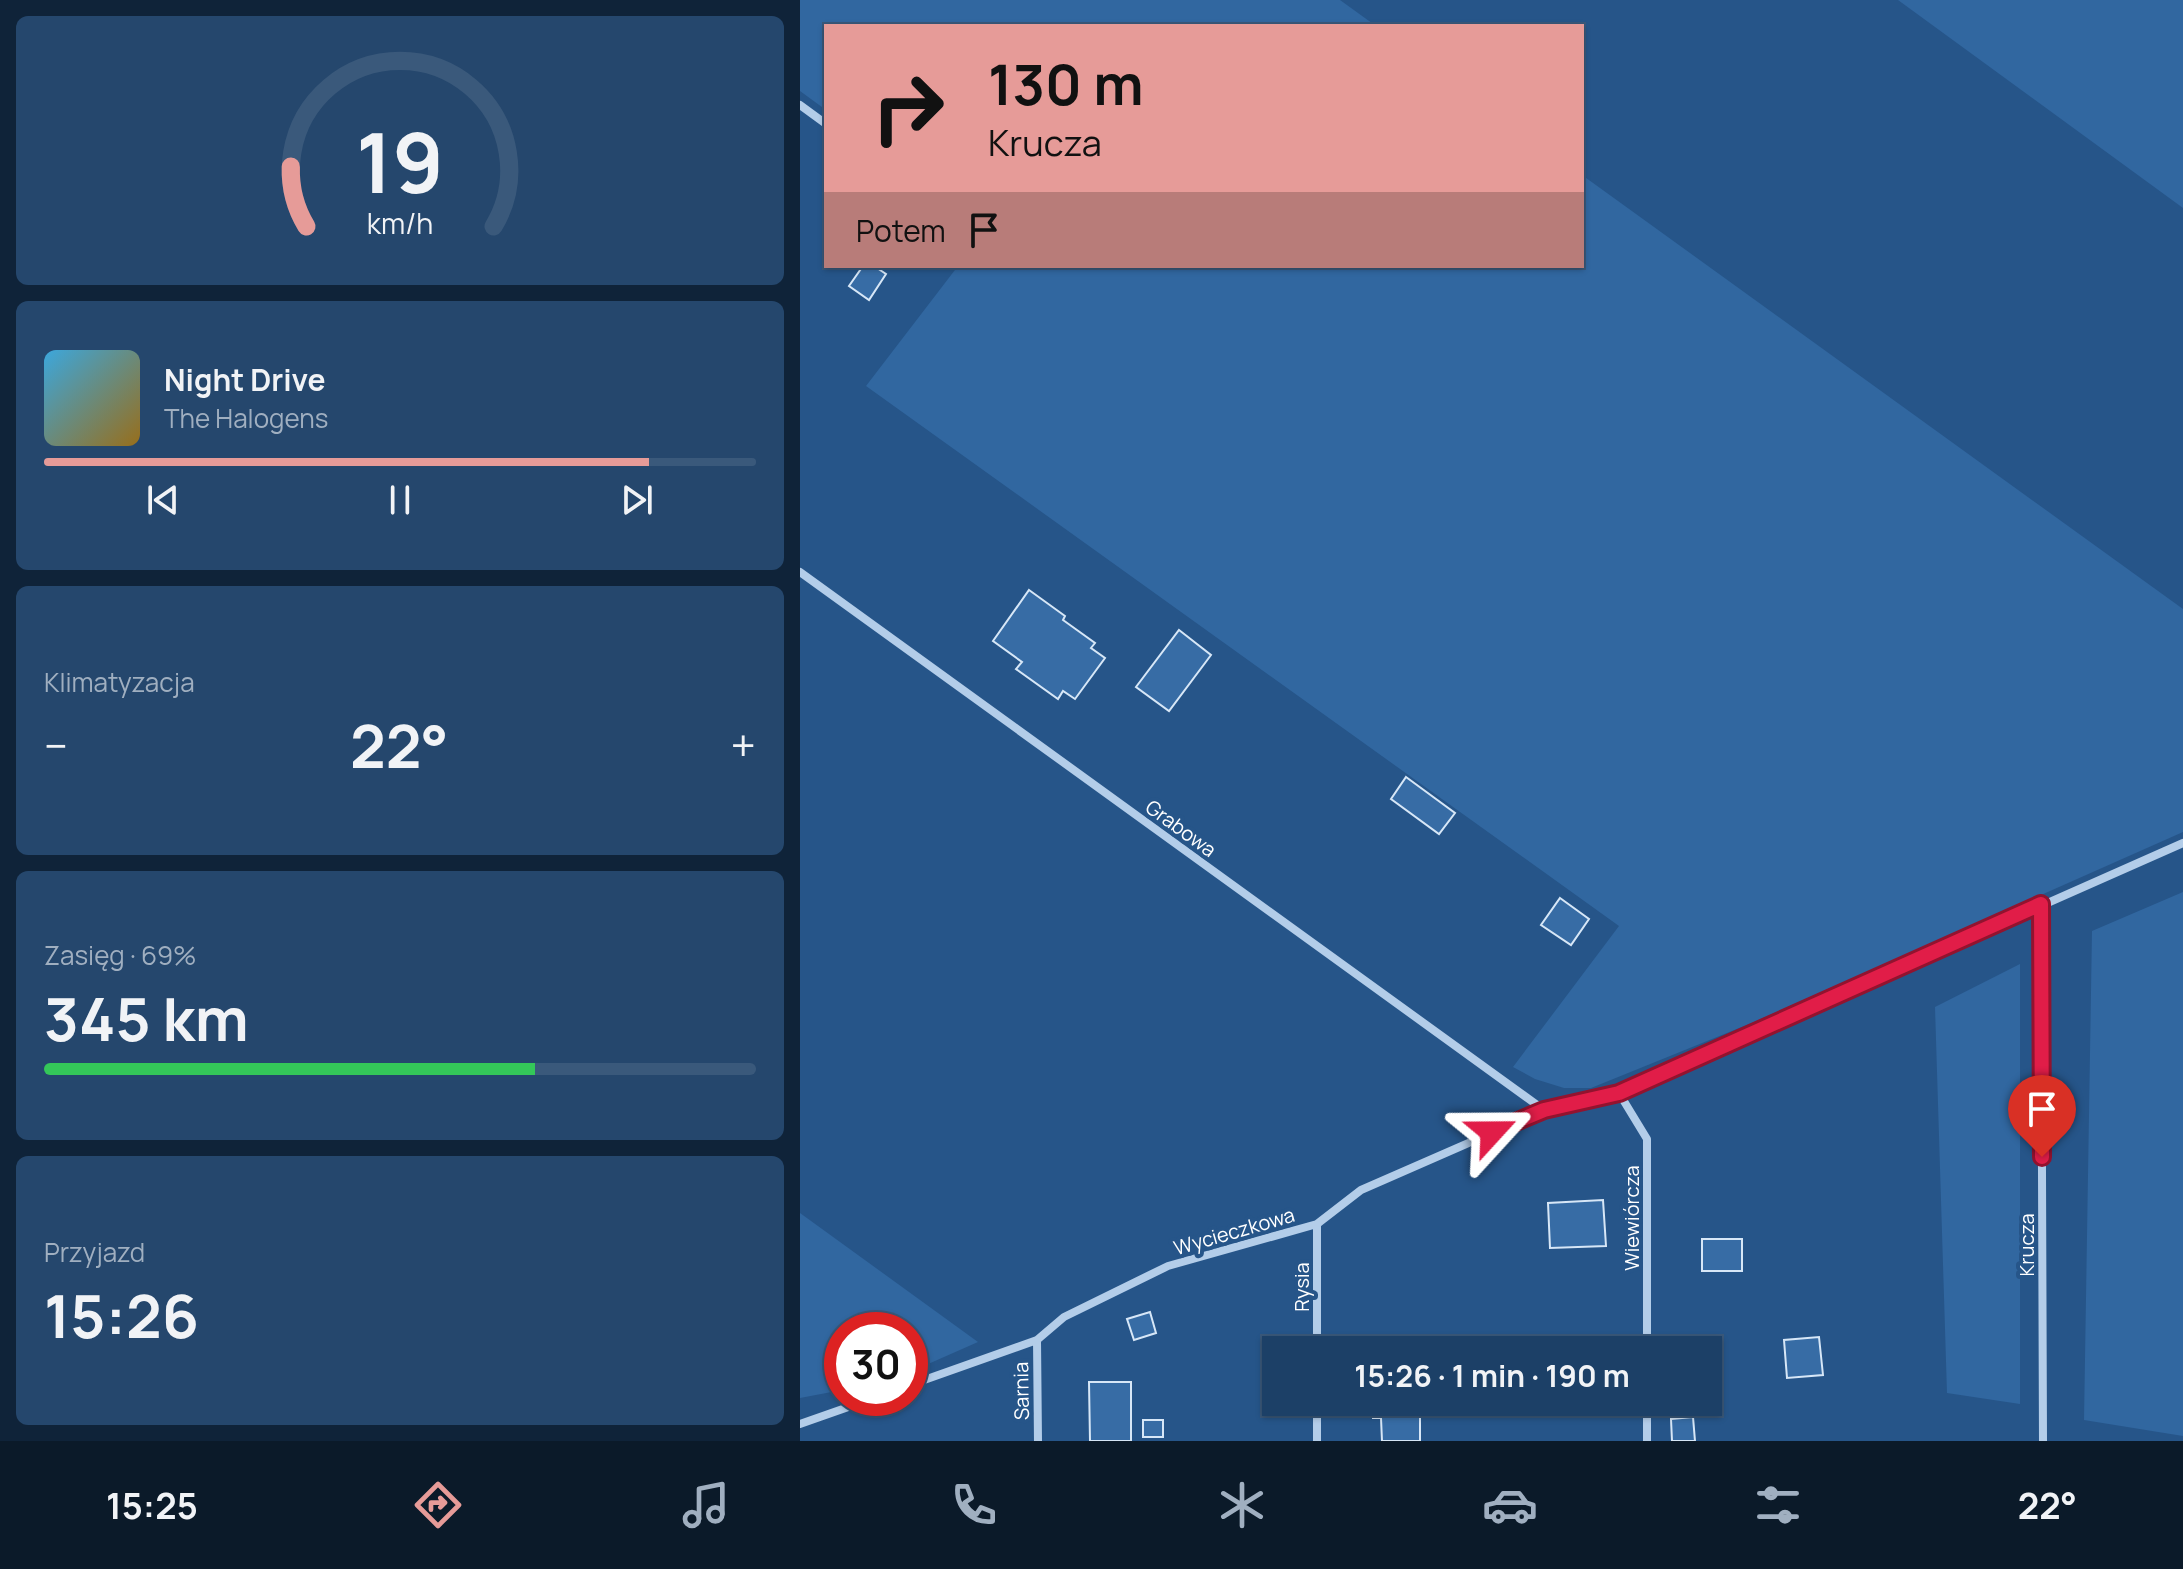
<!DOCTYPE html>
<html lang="pl">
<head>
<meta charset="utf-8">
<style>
  :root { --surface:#1c4067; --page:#25476d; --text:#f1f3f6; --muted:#a0afc0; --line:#3a597b; --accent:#e69b98 }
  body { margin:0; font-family:Manrope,sans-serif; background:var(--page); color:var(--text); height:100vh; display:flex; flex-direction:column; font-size:30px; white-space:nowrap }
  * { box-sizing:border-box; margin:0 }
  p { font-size:26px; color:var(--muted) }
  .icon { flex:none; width:44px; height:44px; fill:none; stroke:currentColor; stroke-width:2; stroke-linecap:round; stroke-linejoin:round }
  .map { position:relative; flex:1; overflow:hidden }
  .side { display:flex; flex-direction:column; gap:16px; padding:16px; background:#0f2339; width:800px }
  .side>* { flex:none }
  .hud { position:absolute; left:24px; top:24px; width:760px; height:244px; border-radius:0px; box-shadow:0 2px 6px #0004,0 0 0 2px var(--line); background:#e69b98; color:#111; overflow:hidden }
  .speed { position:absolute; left:24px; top:1312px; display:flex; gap:16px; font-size:40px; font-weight:700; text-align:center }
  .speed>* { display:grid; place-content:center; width:104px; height:104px; border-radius:50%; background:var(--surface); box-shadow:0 2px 6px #0004,0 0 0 2px var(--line); line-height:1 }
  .speed .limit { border:12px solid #d22; background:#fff; color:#111 }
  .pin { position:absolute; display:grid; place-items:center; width:68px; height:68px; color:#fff; margin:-82px -34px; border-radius:50% 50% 50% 0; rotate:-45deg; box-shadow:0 0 8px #0007 }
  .pin .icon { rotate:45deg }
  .me { position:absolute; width:88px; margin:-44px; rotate:66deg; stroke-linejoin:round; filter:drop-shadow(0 0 6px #0008) }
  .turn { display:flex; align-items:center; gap:28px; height:168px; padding:0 32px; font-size:36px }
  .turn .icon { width:104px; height:104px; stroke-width:2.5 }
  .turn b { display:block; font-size:56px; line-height:68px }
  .then { display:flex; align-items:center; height:76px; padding:0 32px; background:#0003; gap:16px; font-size:30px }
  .big { font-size:60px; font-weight:700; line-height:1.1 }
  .side .widget { flex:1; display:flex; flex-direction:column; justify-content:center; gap:12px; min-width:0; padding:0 28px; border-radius:12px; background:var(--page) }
  .side .dial { align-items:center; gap:0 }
  .dial svg { height:208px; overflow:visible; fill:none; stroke:var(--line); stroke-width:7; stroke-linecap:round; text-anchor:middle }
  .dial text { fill:var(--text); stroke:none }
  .song { display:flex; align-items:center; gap:24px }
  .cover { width:96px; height:96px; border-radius:12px; background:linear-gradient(135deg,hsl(200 70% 55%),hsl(40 70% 35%)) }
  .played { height:8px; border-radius:4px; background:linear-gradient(90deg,var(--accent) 85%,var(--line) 85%) }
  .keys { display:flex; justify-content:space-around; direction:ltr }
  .heat { display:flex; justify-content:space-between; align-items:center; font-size:44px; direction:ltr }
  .charge { height:12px; border-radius:6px; background:linear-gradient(90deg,#34c759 69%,var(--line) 0) }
  .trip { position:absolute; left:462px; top:1336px; width:460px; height:80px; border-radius:0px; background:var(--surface); box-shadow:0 2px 6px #0004,0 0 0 2px var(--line); font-weight:700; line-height:80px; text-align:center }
  .tab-bar { display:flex; height:128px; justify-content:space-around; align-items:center; background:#0b1a29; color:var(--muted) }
  .tab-bar .icon { width:56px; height:56px }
  .tab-bar .current { color:var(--accent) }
  .tab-bar b { font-size:36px; color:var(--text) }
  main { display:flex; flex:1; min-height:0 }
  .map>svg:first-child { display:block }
</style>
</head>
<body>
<main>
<section class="side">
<div class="widget dial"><svg viewBox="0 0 100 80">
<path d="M14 69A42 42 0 1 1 86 69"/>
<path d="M14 69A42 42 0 0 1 8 46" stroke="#e69b98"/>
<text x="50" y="56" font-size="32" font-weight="700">19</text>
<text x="50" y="72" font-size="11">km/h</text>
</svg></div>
<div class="widget">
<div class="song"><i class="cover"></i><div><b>Night Drive</b><p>The Halogens</p></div></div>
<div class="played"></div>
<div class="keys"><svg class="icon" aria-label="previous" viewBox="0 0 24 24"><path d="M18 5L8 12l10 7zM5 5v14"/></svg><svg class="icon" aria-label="pause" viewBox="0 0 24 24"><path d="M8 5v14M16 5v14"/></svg><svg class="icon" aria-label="next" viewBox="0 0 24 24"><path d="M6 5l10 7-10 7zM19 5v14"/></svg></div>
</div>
<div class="widget"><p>Klimatyzacja</p>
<div class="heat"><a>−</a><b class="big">22°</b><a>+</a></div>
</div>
<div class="widget"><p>Zasięg · 69%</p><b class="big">345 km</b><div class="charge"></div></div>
<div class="widget"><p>Przyjazd</p><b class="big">15:26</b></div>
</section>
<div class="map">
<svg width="1383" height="1441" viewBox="0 0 1383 1441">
  <rect width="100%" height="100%" fill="#265589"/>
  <!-- green -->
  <path fill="#3167a0" d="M0 0H540L576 26H26V110L0 91Z
    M1098 0H1383V208Z
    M782 175 1383 609V832L954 1022 791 1088H764L735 1079 713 1067 819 926 66 386 158 266H782Z
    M1383 892V1436L1284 1420 1292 931Z
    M1220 964V1404L1147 1393 1135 1007Z
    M0 1213 178 1342 110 1372V1330H42V1390L0 1398Z"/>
  <!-- building -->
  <path fill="#376ca5" stroke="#d7e7f7" stroke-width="2" d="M63 266H74L86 274 69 300 49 286Z
    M229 590 265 616 263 620 295 643 291 648 305 658 275 699 263 691 258 699 216 669 222 662 193 641Z
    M379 630 411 655 369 711 336 687Z
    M606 777 655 813 639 834 591 799Z
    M760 898 789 919 771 945 741 925Z
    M803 1200 806 1246 750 1248 748 1203Z
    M902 1239H942V1271H902Z
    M350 1312 356 1333 334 1340 327 1319Z
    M1019 1337 1023 1375 987 1378 984 1340Z
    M289 1382H331V1441H290Z
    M581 1402H620V1441H582L581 1418H573L572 1403Z
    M893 1417 895 1441H872L871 1419Z
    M343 1420H363V1437H343Z"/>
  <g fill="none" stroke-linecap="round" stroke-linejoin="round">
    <!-- minor -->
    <path stroke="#b3cde9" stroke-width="8" d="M0 105 26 124
      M0 572 744 1110
      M1241 904 1243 1441
      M819 1093 847 1139V1350
      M517 1224V1350
      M237 1340 238 1441
      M110 1385 237 1340 264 1317 368 1266 517 1224 561 1190 744 1110 819 1093 1383 843
      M517 1402V1441
      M847 1402V1441
      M0 1424 74 1398"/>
  </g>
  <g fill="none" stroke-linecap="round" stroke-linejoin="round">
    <defs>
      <path id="route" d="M692 1132 744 1110 819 1093 1241 904 1242 1157"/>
    </defs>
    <!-- route casing -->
    <use href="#route" stroke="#92132f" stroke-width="20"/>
    <!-- route -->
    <use href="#route" stroke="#e11d48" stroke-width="14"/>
  </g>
  <g text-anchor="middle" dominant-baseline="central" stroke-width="8" stroke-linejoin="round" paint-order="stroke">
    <!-- street labels -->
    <g font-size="20" fill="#fff" stroke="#265589">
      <text transform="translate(381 828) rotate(36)">Grabowa</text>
      <text transform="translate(831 1218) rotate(-90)">Wiewiórcza</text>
      <text transform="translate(434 1231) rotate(-16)">Wycieczkowa</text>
      <text transform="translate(1226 1245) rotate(-90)">Krucza</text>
      <text transform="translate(501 1287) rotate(-90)">Rysia</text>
      <text transform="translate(221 1391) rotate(-91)">Sarnia</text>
    </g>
  </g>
</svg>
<div class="speed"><div class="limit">30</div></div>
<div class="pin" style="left:1242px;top:1157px;background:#d93025"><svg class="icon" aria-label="arrive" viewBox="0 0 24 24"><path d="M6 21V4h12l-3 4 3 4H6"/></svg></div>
<svg class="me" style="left:692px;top:1132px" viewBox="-20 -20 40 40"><path d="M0-17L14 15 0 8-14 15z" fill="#e11d48" stroke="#fff" stroke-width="4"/></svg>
<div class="trip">15:26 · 1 min · 190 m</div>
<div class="hud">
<div class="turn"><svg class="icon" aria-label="right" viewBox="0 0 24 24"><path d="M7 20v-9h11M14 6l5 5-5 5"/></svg><div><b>130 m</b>Krucza</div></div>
<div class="then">Potem<svg class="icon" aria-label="arrive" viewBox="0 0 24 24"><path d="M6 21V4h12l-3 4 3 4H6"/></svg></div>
</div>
</div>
</main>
<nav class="tab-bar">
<b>15:25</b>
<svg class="icon current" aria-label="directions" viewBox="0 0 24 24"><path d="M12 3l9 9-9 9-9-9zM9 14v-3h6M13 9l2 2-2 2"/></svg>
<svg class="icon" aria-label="music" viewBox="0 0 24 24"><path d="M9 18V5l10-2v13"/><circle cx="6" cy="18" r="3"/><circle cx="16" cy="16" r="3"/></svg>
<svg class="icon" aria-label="phone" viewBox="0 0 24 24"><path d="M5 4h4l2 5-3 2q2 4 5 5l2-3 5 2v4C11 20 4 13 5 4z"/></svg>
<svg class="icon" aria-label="climate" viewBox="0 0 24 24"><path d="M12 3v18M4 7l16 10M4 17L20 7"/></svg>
<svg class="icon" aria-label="car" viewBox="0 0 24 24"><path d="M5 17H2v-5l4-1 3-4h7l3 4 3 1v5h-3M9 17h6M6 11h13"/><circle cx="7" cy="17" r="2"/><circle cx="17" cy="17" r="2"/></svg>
<svg class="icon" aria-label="filters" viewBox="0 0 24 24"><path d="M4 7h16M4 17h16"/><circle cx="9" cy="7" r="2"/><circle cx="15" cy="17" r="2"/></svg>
<b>22°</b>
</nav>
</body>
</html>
